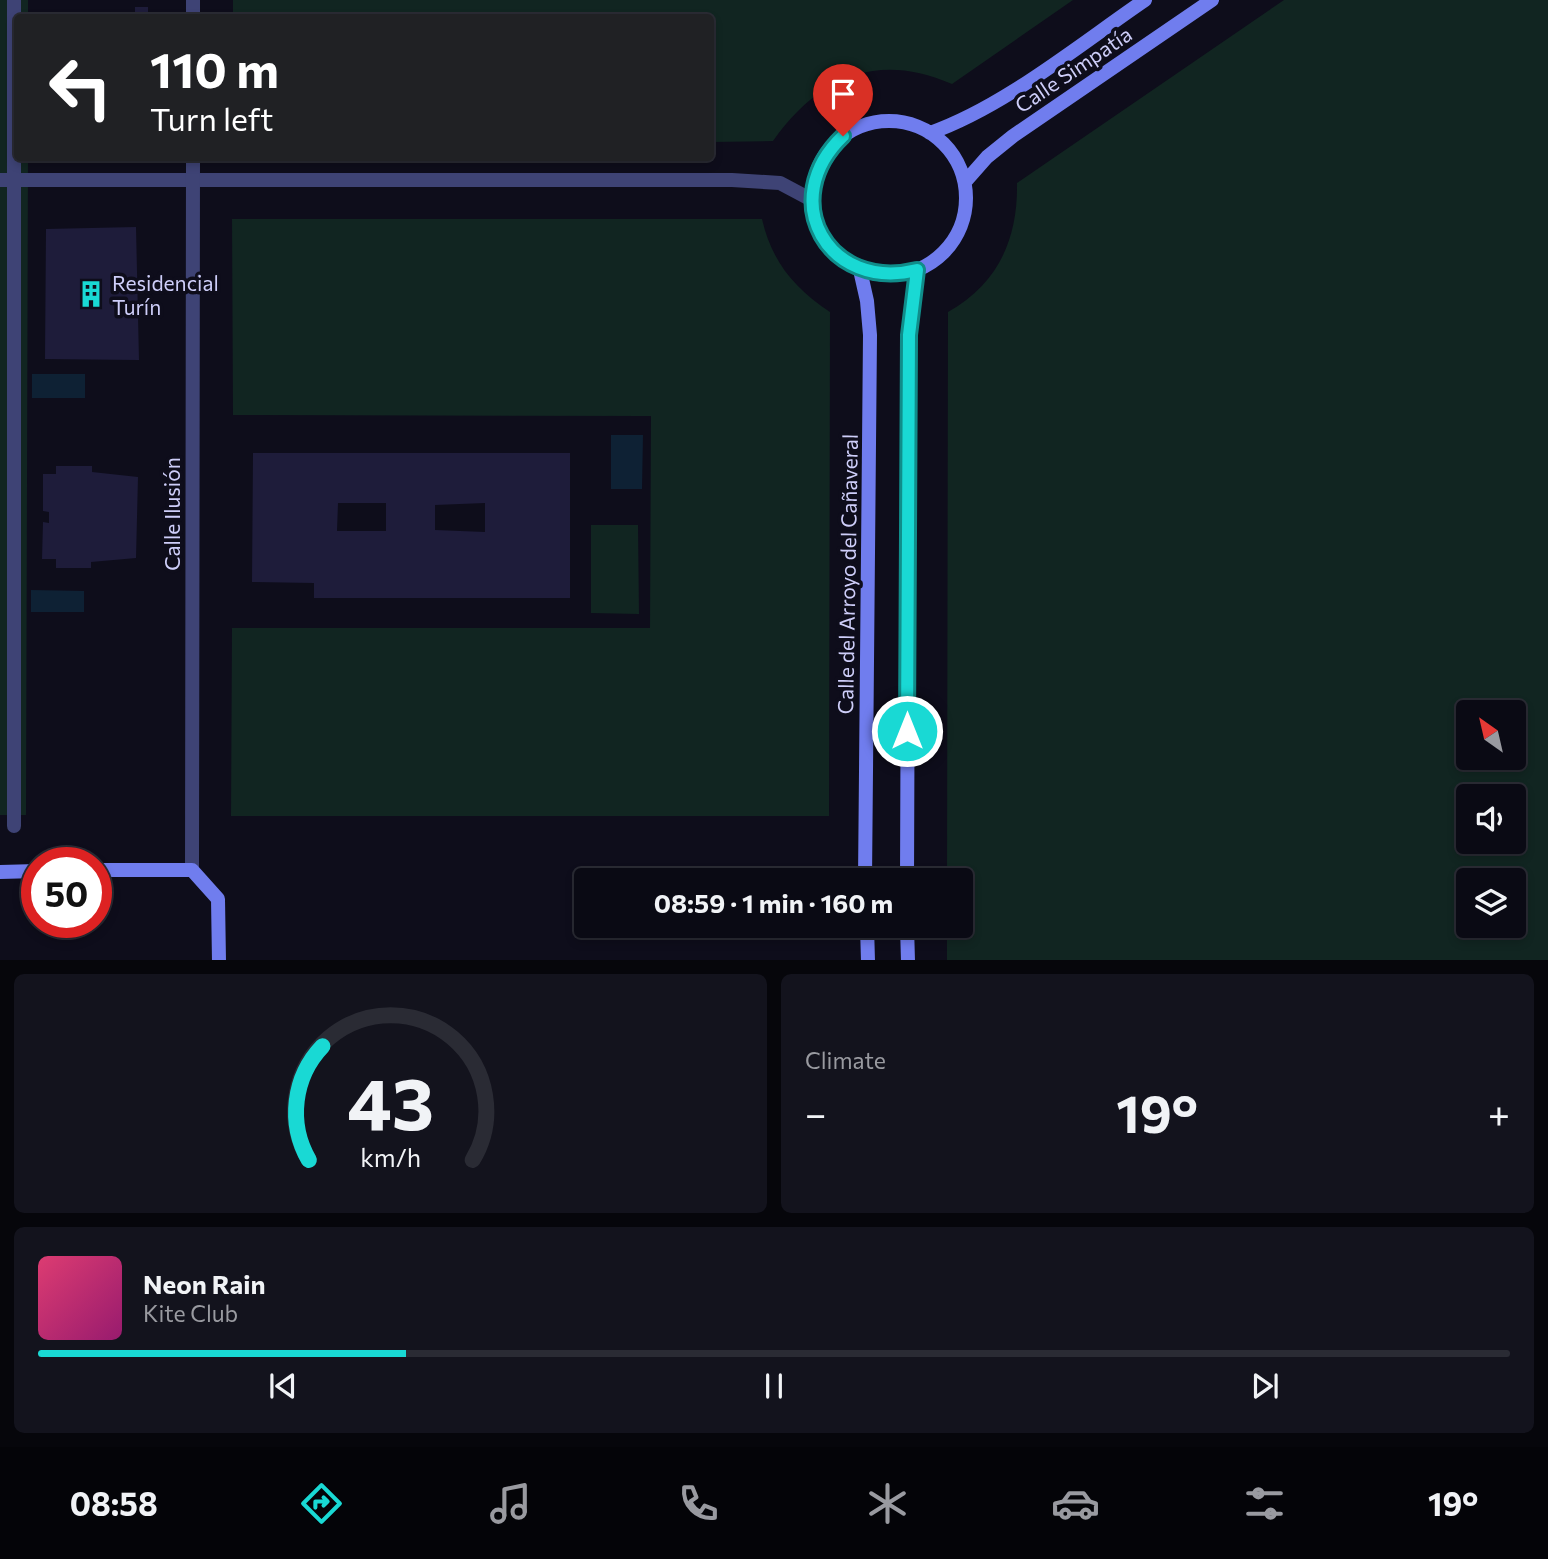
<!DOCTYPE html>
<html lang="en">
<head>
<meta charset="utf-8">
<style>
  :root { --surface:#0a0a14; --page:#13131d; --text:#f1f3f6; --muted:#999aa0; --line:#2a2b34; --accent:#19d9d4 }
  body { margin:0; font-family:Commissioner,sans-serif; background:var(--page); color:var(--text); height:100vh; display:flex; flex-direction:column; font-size:26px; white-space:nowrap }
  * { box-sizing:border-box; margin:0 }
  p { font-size:23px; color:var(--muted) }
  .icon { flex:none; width:38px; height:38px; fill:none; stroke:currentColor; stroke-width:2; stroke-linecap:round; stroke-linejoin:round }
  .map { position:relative; height:960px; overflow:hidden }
  .details { display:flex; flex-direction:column; gap:14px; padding:14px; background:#06060b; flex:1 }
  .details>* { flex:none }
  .top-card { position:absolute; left:14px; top:14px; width:700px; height:147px; border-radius:7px; box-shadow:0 4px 10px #0003,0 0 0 2px var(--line); background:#202124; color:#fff; overflow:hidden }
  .needle { width:46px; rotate:326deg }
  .tools { position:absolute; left:1456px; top:700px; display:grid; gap:14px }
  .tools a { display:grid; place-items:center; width:70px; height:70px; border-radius:7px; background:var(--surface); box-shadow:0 4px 10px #0003,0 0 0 2px var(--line); font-size:35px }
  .speed { position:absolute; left:21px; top:847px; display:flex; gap:14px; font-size:35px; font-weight:700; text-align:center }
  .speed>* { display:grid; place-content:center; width:91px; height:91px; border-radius:50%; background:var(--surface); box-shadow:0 4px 10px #0003,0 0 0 2px var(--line); line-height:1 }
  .speed .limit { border:10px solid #d22; background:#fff; color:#111 }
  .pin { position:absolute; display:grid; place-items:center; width:60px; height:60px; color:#fff; margin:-72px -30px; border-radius:50% 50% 50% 0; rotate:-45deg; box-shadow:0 0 7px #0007 }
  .pin .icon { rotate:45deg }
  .me { position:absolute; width:77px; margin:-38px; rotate:0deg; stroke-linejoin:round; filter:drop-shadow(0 0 5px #0008) }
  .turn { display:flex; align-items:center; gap:24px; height:147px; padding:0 21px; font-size:32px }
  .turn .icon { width:91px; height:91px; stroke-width:2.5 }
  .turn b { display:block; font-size:49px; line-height:60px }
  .big { font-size:52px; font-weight:700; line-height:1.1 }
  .details .card { flex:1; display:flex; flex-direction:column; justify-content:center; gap:10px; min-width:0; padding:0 24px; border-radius:10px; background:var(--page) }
  .details .dial { align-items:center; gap:0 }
  .dial svg { height:182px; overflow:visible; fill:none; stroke:var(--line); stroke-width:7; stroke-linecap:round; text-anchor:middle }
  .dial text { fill:var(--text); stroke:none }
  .song { display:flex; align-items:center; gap:21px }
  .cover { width:84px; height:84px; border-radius:10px; background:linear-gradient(135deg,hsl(340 70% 55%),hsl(320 70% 35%)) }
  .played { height:7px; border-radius:4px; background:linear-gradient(90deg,var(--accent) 25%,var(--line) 25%) }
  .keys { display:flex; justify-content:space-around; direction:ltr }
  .heat { display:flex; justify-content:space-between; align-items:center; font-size:38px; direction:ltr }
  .details .tiles { flex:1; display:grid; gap:14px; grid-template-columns:1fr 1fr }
  .card:last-child { grid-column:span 2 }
  .trip { position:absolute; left:574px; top:868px; width:399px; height:70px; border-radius:7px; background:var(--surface); box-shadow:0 4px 10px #0003,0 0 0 2px var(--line); font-weight:700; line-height:70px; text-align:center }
  .menu { display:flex; height:112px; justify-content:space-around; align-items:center; background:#040408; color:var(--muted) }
  .menu .icon { width:49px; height:49px }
  .menu .selected { color:var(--accent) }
  .menu b { font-size:32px; color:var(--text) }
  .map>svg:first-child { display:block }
</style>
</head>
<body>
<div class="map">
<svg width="1548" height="961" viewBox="0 0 1548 961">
  <rect width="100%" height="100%" fill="#0e0d1b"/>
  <!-- green -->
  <path fill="#112521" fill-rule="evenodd" d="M0 0H28V17L18 18V158H28L26 815H0Z
    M233 0H1073L952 84C877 51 818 77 773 141L711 142 710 18H233Z
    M1284 0H1548V960H947V926H961V880H947L948 312C998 284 1018 239 1017 183ZM1468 712H1514V758H1468ZM1468 796H1514V842H1468ZM1468 880H1514V926H1468Z
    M232 219H762C772 262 794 288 830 312L829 816H231L232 628H650L651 416 233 415Z
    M591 525H638L639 614 591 613Z"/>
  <!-- water -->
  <path fill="#0e2134" d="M32 374H85V398H32Z
    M611 435H643L642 489H611Z
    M31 590 84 591V612H31Z"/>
  <!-- building -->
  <path fill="#1e1c3a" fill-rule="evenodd" d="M135 7H148V18H135Z
    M136 227 139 360 45 359 46 229Z
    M253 453H570V598H314V583L252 582ZM338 503H386V531H337ZM485 503V532L435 530V505Z
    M56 466H92V472L138 477 136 558 91 562V568H56V559H42L43 522 49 523V512L43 511V474H56Z"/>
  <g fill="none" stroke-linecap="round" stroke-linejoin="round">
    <!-- pedestrian -->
    <path stroke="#3e4375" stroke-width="14" d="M14 826V0"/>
    <!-- minor -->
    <path stroke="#3e4375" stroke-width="14" d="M0 180H732L780 183 812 200"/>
    <!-- tertiary -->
    <path stroke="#3e4375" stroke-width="14" d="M193 0V18
      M192 870 193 158"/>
    <!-- secondary -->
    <path stroke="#707dee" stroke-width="14" d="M812 198a77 77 0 1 1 154 0a77 77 0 1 1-154 0Z
      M930 133C1004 107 1079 45 1145 0
      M965 182 987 157 1013 136 1212 0
      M860 270 867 301 870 335 865 880
      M96 870H192L218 899 219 961
      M0 872 37 871
      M907 880 909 335 917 270
      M867 926 868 961
      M907 926 908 961"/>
  </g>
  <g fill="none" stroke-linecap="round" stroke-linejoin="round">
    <defs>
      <path id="route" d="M843 136C776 200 828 292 917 270L909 335 907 731"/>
    </defs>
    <!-- route casing -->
    <use href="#route" stroke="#108d8a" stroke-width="18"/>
    <!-- route -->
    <use href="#route" stroke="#19d9d4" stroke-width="12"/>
  </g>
  <!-- icons -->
  <defs>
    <symbol id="building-bare" viewBox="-9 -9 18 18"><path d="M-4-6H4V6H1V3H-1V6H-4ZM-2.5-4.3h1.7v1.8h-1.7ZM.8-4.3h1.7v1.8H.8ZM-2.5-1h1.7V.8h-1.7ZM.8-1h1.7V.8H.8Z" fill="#19d9d4" stroke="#0e0d1b" stroke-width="2.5" paint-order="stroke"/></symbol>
  </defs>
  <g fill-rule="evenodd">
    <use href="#building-bare" x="72" y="275" width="38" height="38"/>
  </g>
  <g text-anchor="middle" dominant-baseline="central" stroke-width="7" stroke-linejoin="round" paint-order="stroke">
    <!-- street labels -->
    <g font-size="21" fill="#cecef9" stroke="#0e0d1b">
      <text transform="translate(1073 69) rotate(-34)">Calle Simpatía</text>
      <text transform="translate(171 514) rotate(-90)">Calle Ilusión</text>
      <text transform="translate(847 574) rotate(-89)">Calle del Arroyo del Cañaveral</text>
    </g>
    <!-- poi labels -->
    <g font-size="21" fill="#cecef9" stroke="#0e0d1b" text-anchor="start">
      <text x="112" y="282">Residencial<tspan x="112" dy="24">Turín</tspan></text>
    </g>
  </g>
</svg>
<div class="tools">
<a><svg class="needle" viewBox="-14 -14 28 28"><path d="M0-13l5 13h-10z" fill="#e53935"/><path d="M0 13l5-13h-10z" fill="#999aa0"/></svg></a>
<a><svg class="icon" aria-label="sound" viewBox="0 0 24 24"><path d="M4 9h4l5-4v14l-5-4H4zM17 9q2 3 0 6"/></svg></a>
<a><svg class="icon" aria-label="layers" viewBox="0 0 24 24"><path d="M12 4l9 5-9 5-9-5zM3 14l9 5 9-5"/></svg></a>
</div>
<div class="speed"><div class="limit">50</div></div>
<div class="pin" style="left:843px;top:136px;background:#d93025"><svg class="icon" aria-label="arrive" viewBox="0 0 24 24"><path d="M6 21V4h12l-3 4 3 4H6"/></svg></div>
<svg class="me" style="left:907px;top:731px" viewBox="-20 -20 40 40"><circle r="17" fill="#19d9d4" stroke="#fff" stroke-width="3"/><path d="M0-11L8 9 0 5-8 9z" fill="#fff"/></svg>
<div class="trip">08:59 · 1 min · 160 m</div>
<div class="top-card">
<div class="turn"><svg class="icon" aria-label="left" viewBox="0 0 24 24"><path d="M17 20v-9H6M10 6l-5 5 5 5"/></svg><div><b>110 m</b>Turn left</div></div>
</div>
</div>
<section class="details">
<div class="tiles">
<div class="card dial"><svg viewBox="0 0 100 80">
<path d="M14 69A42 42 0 1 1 86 69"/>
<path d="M14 69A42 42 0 0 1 20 19" stroke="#19d9d4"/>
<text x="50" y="56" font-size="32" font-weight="700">43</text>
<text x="50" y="72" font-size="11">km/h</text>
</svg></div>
<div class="card"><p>Climate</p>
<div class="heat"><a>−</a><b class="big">19°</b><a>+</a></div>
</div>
<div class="card">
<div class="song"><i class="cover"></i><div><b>Neon Rain</b><p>Kite Club</p></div></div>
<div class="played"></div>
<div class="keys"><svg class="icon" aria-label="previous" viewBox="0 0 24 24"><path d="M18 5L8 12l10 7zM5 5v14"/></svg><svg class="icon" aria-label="pause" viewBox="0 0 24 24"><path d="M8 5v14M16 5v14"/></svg><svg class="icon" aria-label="next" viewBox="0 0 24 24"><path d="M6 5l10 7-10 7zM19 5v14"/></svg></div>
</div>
</div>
</section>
<nav class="menu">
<b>08:58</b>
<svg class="icon selected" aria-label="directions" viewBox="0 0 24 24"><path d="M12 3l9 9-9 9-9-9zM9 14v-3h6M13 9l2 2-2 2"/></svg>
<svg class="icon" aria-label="music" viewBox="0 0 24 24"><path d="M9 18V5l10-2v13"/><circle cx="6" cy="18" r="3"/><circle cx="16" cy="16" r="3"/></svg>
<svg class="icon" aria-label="phone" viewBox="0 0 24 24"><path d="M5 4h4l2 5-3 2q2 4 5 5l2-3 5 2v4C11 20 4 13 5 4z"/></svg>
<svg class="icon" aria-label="climate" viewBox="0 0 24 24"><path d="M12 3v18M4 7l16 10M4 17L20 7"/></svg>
<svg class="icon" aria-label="car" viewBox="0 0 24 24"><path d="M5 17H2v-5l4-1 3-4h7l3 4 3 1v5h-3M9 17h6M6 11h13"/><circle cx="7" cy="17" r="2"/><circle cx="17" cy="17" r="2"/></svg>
<svg class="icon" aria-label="filters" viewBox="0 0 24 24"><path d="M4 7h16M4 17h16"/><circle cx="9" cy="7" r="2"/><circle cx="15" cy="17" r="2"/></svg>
<b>19°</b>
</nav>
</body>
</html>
